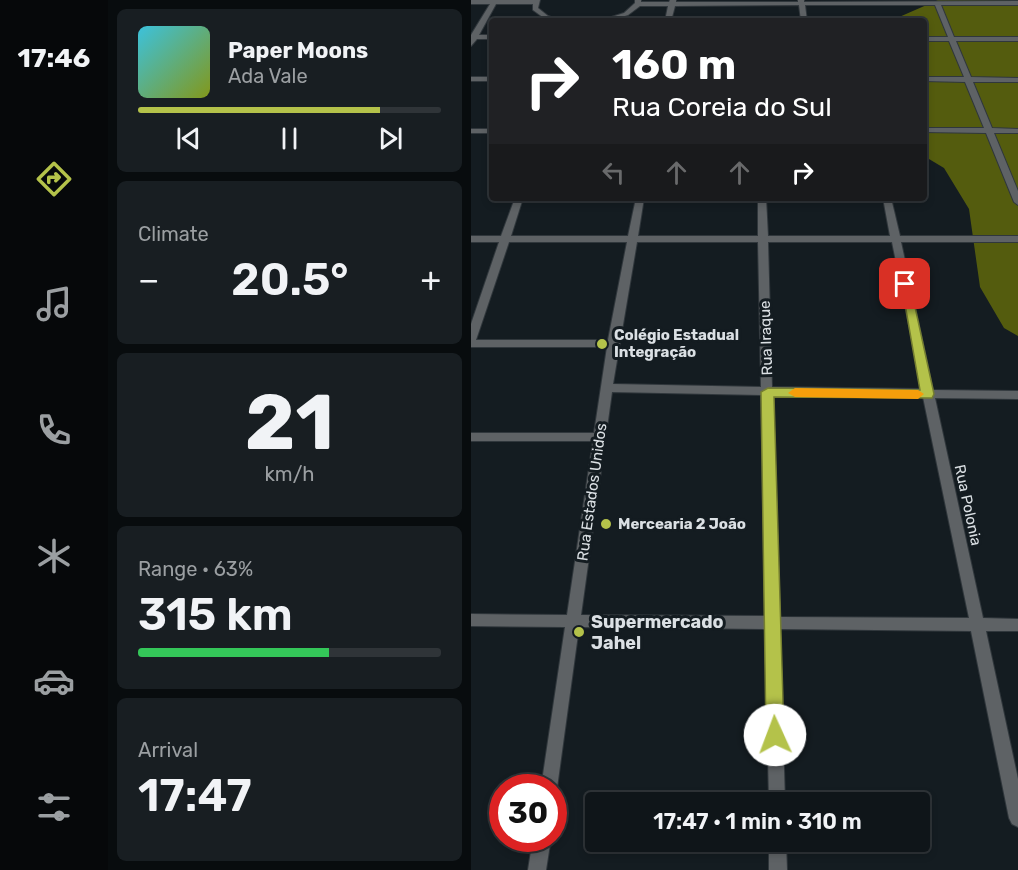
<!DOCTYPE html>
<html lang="en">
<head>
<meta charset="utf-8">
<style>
  :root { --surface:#0f1519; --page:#181e22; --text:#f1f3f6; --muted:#9b9fa2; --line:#2f3438; --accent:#b4c24a }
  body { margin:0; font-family:Rubik,sans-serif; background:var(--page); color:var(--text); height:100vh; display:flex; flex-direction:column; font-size:22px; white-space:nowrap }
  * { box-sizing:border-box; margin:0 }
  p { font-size:20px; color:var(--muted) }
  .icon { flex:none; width:33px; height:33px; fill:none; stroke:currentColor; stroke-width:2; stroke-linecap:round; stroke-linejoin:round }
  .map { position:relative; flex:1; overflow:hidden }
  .details { display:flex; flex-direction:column; gap:9px; padding:9px; background:#080c0e; width:363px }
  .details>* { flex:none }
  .guide { position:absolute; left:18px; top:18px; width:438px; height:183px; border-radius:6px; box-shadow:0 3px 9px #0003,0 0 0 2px var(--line); background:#202124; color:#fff; overflow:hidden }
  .speed { position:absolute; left:18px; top:774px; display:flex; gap:12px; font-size:30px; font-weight:700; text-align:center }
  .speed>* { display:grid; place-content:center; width:78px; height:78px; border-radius:50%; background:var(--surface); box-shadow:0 3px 9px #0003,0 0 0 2px var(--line); line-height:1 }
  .speed .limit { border:9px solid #d22; background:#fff; color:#111 }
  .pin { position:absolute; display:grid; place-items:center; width:51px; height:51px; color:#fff; margin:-26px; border-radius:12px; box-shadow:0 3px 9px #0006 }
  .me { position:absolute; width:66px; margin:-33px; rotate:358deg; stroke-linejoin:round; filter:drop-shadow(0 0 4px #0008) }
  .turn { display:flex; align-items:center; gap:21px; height:126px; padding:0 24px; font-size:27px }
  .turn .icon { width:78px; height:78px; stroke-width:2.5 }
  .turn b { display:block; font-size:42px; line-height:51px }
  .lanes { display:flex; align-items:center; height:57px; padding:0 24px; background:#0003; justify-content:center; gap:30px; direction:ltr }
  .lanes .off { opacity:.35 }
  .big { font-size:45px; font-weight:600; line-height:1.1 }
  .details .tile { flex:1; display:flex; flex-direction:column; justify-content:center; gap:9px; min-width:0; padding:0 21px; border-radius:9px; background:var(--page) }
  .details .dial { align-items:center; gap:0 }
  .dial b { font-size:78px; line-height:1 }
  .song { display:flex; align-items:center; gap:18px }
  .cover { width:72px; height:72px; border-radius:9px; background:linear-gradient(135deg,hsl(190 70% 55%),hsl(70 70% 35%)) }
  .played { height:6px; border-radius:3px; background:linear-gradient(90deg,var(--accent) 80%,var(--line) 80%) }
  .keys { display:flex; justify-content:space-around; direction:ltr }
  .heat { display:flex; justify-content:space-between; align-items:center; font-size:33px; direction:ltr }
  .charge { height:9px; border-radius:4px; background:linear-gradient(90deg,#34c759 63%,var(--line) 0) }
  .trip { position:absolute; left:114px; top:792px; width:345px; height:60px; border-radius:6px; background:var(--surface); box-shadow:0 3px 9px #0003,0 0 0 2px var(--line); font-weight:600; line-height:60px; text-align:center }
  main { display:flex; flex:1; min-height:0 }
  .dock { display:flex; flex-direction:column; width:108px; justify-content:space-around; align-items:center; background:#06080a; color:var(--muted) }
  .dock .icon { width:42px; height:42px }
  .dock .on { color:var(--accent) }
  .dock b { font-size:27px; color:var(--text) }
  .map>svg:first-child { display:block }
</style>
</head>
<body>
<main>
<nav class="dock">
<b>17:46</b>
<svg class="icon on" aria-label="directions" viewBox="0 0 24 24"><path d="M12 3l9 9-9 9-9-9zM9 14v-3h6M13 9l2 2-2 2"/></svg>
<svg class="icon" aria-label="music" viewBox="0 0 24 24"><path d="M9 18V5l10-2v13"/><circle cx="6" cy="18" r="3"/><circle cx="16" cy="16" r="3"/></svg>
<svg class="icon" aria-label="phone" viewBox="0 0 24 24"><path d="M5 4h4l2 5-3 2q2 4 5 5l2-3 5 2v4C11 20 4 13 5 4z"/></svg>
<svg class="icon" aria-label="climate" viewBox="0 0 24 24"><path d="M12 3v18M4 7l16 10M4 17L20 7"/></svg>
<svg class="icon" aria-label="car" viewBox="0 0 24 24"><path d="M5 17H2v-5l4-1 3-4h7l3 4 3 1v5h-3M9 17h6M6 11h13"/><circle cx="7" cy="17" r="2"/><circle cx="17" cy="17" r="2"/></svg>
<svg class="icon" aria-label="filters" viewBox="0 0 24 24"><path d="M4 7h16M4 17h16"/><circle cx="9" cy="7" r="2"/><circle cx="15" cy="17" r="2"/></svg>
</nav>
<section class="details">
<div class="tile">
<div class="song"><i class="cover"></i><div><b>Paper Moons</b><p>Ada Vale</p></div></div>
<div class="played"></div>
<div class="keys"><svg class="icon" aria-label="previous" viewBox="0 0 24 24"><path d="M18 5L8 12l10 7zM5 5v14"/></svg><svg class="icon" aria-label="pause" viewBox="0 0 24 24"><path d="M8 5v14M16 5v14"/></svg><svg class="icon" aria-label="next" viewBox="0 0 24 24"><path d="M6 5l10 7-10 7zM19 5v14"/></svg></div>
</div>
<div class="tile"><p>Climate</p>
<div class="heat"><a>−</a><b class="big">20.5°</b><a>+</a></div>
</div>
<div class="tile dial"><b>21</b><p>km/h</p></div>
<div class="tile"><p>Range · 63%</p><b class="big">315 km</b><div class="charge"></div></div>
<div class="tile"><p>Arrival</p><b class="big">17:47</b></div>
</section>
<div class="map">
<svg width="547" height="870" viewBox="0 0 547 870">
  <rect width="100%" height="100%" fill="#141c21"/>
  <!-- water -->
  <path fill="#545c0e" d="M467 0H547V336L533 328 509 287 498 209 473 168 453 156V21H419Z"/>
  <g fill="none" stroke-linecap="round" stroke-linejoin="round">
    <defs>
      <path id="street" d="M0 0H69L67 8 77 16 92 21 73 18 62 10V4H25L8 35H21V39H6L0 46V35L19 4H0Z
        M164 0H170V2H198L199 0H205V2H327V0H333V2L547 1V5H470L483 37H547V41H485L500 77 547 78V82H502L521 128 547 129V133H523L547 191V205L543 202 515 133 453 132V128H513L494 82 453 81V77H493L478 41H453V37H477L464 5H334L336 21H330L328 5 204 6 200 21H194L197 6H169L157 15 138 21H128L153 13 164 3Z
        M0 77H21V81H0Z
        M0 129H21V133H0Z
        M44 198H52L40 236H157L165 198H173L167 236H287V198H295L297 236H419L412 198H420L429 236H547V242H430L462 390 547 391V399L464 398 512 618 547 619V631H515L547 779V827L541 824 538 818 500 631 309 629 314 802H298L294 629 108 627 86 788 82 794V788H70L94 627 0 626V614L96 615 122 441H0V433H123L136 347H0V324L28 242H0V236H30ZM38 242H156L137 340H5ZM166 242H287L290 387 142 384ZM297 242H421L451 389 301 387ZM141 392 290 395 294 616 110 615ZM302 395 452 397 498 618 309 617Z
        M62 838H80L75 870H57Z
        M298 842H315L316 870H298Z"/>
    </defs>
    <!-- street casing -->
    <use href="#street" stroke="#30373c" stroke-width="2"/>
    <!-- street -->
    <use href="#street" fill="#5e6265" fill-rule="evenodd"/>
  </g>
  <!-- route -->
  <path fill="#b4c24a" stroke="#757e30" stroke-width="1.5" d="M430 281 439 284 463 394 461 398 303 397 313 735 310 741 304 743 297 741 295 735 290 392 297 388 449 390Z"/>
  <!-- slow -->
  <path fill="#f59e0b" d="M324 388 447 390 453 394 447 399 324 397 317 393Z"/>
  <!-- markers -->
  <g fill="#b4c24a" stroke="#141c21" stroke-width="2">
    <circle cx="131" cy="344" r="6"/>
    <circle cx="135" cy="524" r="6"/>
    <circle cx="108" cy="632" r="6"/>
  </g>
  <g text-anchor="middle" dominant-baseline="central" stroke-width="6" stroke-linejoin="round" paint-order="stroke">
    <!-- poi labels -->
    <g font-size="15" font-weight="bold" fill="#dbe0e4" stroke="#141c21" text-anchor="start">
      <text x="143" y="335">Colégio Estadual<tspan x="143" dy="17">Integração</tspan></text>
      <text x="147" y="524">Mercearia 2 João</text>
    </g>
    <!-- street labels -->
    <g font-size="15" fill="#dbe0e4" stroke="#141c21">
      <text transform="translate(295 338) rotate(-92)">Rua Iraque</text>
      <text transform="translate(121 492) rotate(-82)">Rua Estados Unidos</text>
      <text transform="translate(497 505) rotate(78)">Rua Polonia</text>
    </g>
    <!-- near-poi labels -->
    <g font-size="18" font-weight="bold" fill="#dbe0e4" stroke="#141c21" text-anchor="start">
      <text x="120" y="622">Supermercado<tspan x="120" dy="21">Jahel</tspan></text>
    </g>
  </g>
</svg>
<div class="speed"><div class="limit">30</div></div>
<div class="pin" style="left:434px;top:284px;background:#d93025"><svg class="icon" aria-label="arrive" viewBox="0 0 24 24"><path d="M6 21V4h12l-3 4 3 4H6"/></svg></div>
<svg class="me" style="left:304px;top:735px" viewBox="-20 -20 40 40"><circle r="19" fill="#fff"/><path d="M0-13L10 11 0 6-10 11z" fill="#b4c24a"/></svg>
<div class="trip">17:47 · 1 min · 310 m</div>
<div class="guide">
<div class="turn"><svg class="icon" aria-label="right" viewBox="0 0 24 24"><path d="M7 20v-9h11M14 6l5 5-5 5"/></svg><div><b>160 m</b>Rua Coreia do Sul</div></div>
<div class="lanes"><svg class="icon off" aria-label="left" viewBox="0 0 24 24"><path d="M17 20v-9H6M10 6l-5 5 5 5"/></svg><svg class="icon off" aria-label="ahead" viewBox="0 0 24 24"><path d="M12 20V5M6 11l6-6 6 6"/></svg><svg class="icon off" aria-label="ahead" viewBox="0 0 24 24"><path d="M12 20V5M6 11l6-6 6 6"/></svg><svg class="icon" aria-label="right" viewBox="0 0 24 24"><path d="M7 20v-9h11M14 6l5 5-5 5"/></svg></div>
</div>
</div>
</main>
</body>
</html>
